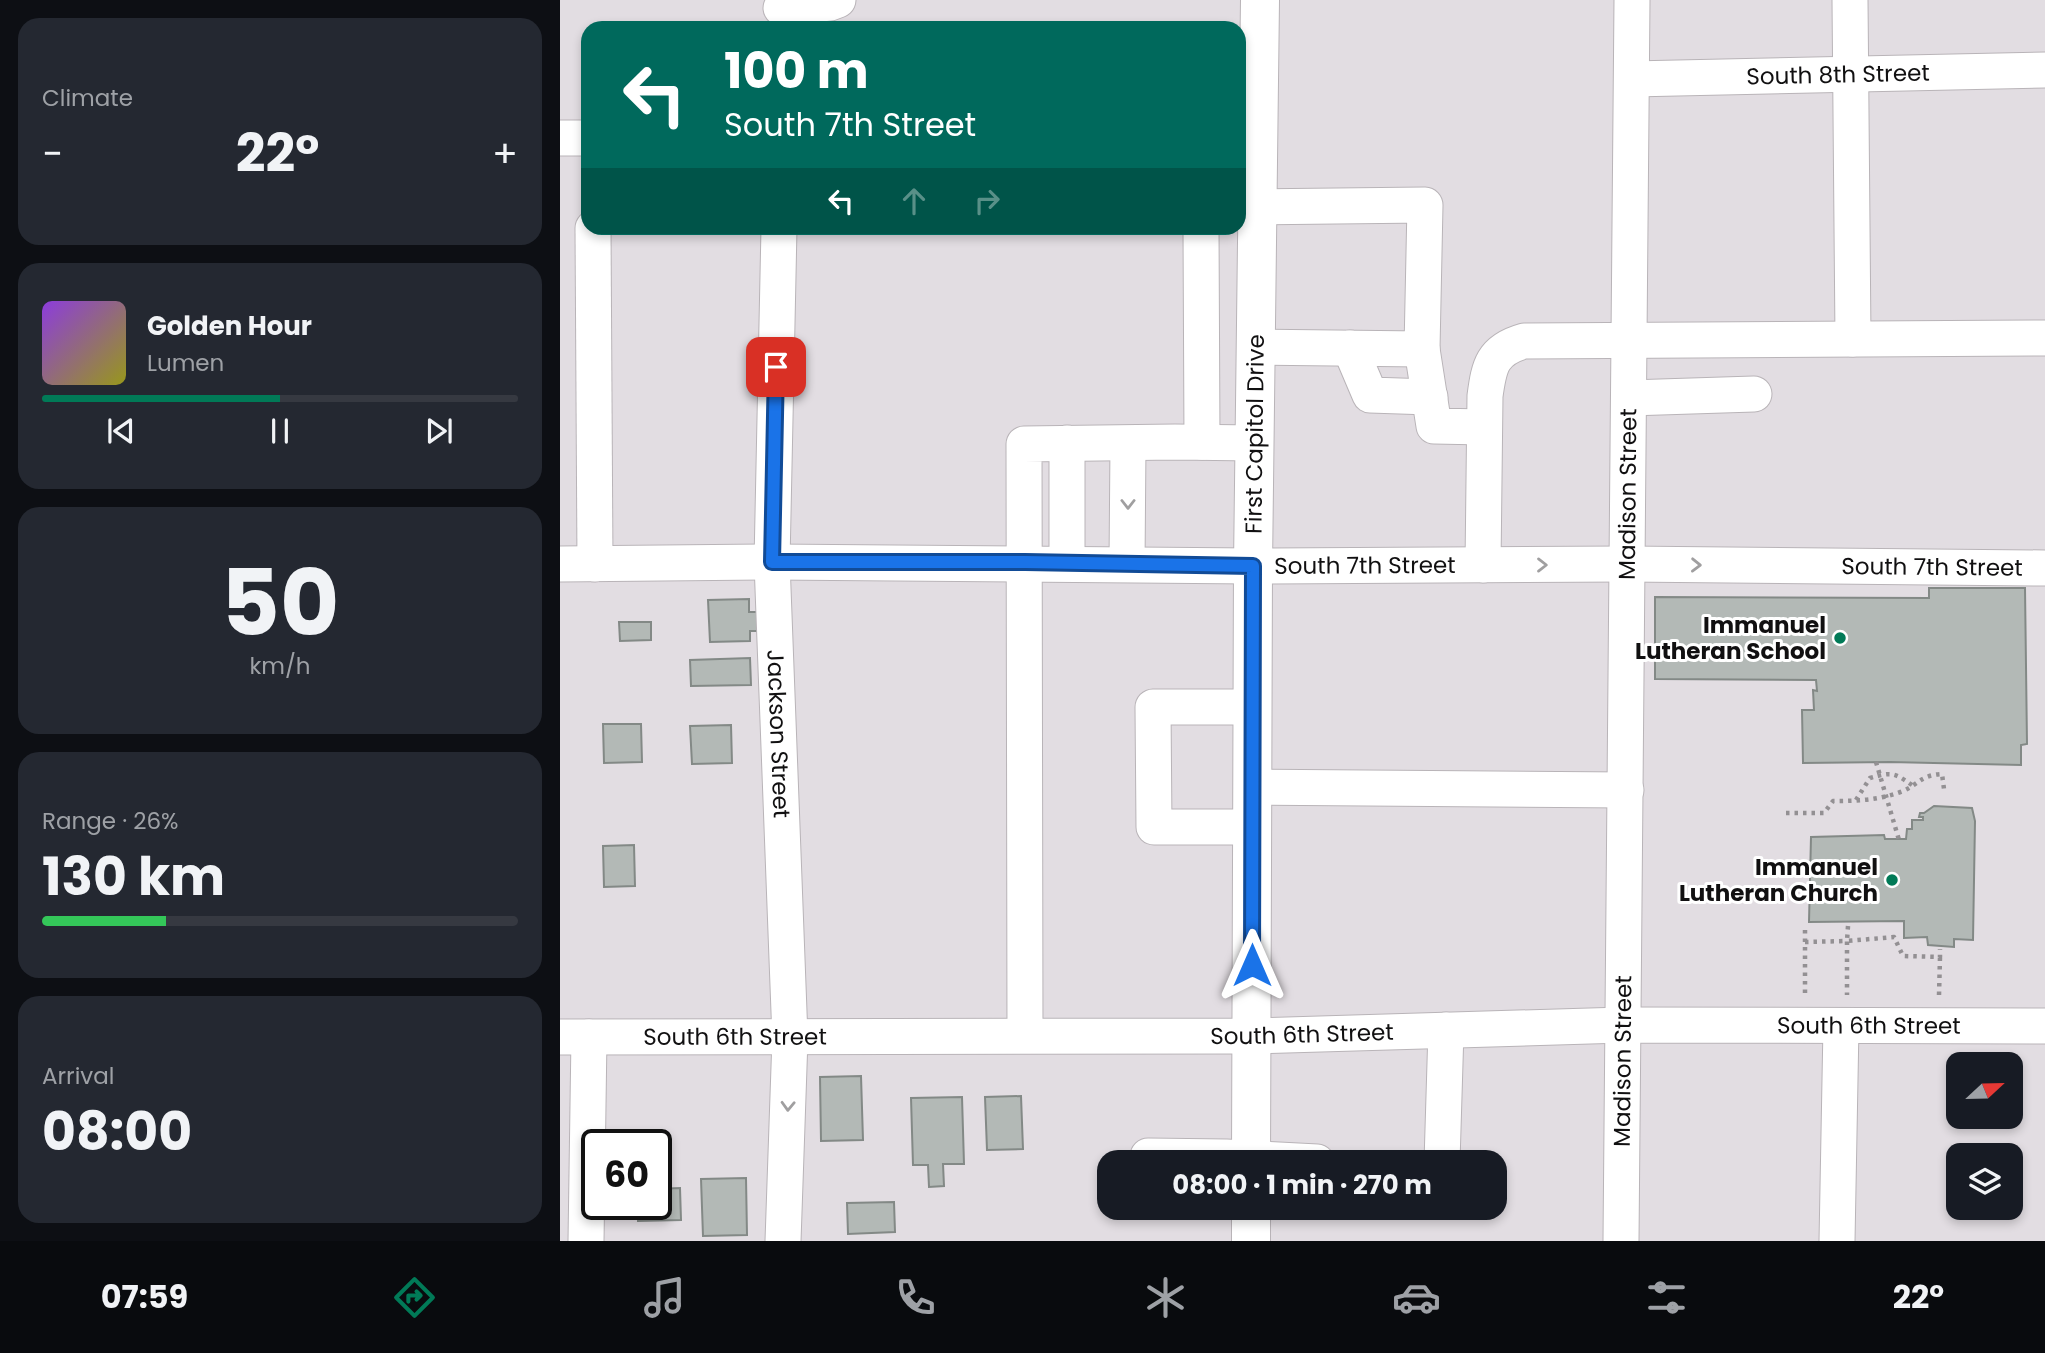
<!DOCTYPE html>
<html lang="en">
<head>
<meta charset="utf-8">
<style>
  :root { --surface:#171b24; --page:#242831; --text:#f1f3f6; --muted:#9ea1a6; --line:#363941; --accent:#017a57 }
  body { margin:0; font-family:Poppins,sans-serif; background:var(--page); color:var(--text); height:100vh; display:flex; flex-direction:column; font-size:26px; white-space:nowrap }
  * { box-sizing:border-box; margin:0 }
  p { font-size:23px; color:var(--muted) }
  .icon { flex:none; width:38px; height:38px; fill:none; stroke:currentColor; stroke-width:2; stroke-linecap:round; stroke-linejoin:round }
  .map { position:relative; flex:1; overflow:hidden }
  .sheet { display:flex; flex-direction:column; gap:18px; padding:18px; background:#0d0f14; width:560px }
  .sheet>* { flex:none }
  .guide { position:absolute; left:21px; top:21px; width:665px; height:214px; border-radius:21px; box-shadow:0 4px 10px #0003; background:#00695c; color:#fff; overflow:hidden }
  .needle { width:46px; rotate:68deg }
  .tools { position:absolute; left:1386px; top:1052px; display:grid; gap:14px }
  .tools a { display:grid; place-items:center; width:77px; height:77px; border-radius:14px; background:var(--surface); box-shadow:0 4px 10px #0003; font-size:35px }
  .speed { position:absolute; left:21px; top:1129px; display:flex; gap:14px; font-size:35px; font-weight:700; text-align:center }
  .speed>* { display:grid; place-content:center; width:91px; height:91px; border-radius:50%; background:var(--surface); box-shadow:0 4px 10px #0003; line-height:1 }
  .speed .limit { border:4px solid #111; border-radius:10px; background:#fff; color:#111 }
  .pin { position:absolute; display:grid; place-items:center; width:60px; height:60px; color:#fff; margin:-30px; border-radius:14px; box-shadow:0 4px 10px #0006 }
  .me { position:absolute; width:77px; margin:-38px; rotate:0deg; stroke-linejoin:round; filter:drop-shadow(0 0 5px #0008) }
  .turn { display:flex; align-items:center; gap:24px; height:147px; padding:0 28px; font-size:32px }
  .turn .icon { width:91px; height:91px; stroke-width:2.5 }
  .turn b { display:block; font-size:49px; line-height:60px }
  .lanes { display:flex; align-items:center; height:66px; padding:0 28px; background:#0003; justify-content:center; gap:35px; direction:ltr }
  .lanes .off { opacity:.35 }
  .big { font-size:52px; font-weight:700; line-height:1.1 }
  .sheet .card { flex:1; display:flex; flex-direction:column; justify-content:center; gap:10px; min-width:0; padding:0 24px; border-radius:21px; background:var(--page) }
  .sheet .dial { align-items:center; gap:0 }
  .dial b { font-size:91px; line-height:1 }
  .song { display:flex; align-items:center; gap:21px }
  .cover { width:84px; height:84px; border-radius:10px; background:linear-gradient(135deg,hsl(270 70% 55%),hsl(60 70% 35%)) }
  .played { height:7px; border-radius:4px; background:linear-gradient(90deg,var(--accent) 50%,var(--line) 50%) }
  .keys { display:flex; justify-content:space-around; direction:ltr }
  .heat { display:flex; justify-content:space-between; align-items:center; font-size:38px; direction:ltr }
  .charge { height:10px; border-radius:5px; background:linear-gradient(90deg,#34c759 26%,var(--line) 0) }
  .trip { position:absolute; left:537px; top:1150px; width:410px; height:70px; border-radius:21px; background:var(--surface); box-shadow:0 4px 10px #0003; font-weight:700; line-height:70px; text-align:center }
  .menu { display:flex; height:112px; justify-content:space-around; align-items:center; background:#090b0e; color:var(--muted) }
  .menu .icon { width:49px; height:49px }
  .menu .on { color:var(--accent) }
  .menu b { font-size:32px; color:var(--text) }
  main { display:flex; flex:1; min-height:0 }
  .map>svg:first-child { display:block }
</style>
</head>
<body>
<main>
<section class="sheet">
<div class="card"><p>Climate</p>
<div class="heat"><a>−</a><b class="big">22°</b><a>+</a></div>
</div>
<div class="card">
<div class="song"><i class="cover"></i><div><b>Golden Hour</b><p>Lumen</p></div></div>
<div class="played"></div>
<div class="keys"><svg class="icon" aria-label="previous" viewBox="0 0 24 24"><path d="M18 5L8 12l10 7zM5 5v14"/></svg><svg class="icon" aria-label="pause" viewBox="0 0 24 24"><path d="M8 5v14M16 5v14"/></svg><svg class="icon" aria-label="next" viewBox="0 0 24 24"><path d="M6 5l10 7-10 7zM19 5v14"/></svg></div>
</div>
<div class="card dial"><b>50</b><p>km/h</p></div>
<div class="card"><p>Range · 26%</p><b class="big">130 km</b><div class="charge"></div></div>
<div class="card"><p>Arrival</p><b class="big">08:00</b></div>
</section>
<div class="map">
<svg width="1485" height="1241" viewBox="0 0 1485 1241">
  <rect width="100%" height="100%" fill="#e2dde2"/>
  <!-- building -->
  <path fill="#b3b9b6" stroke="#838986" stroke-width="2" d="M1369 588H1465L1467 744 1461 745V765L1330 762 1243 763 1242 710H1254L1253 690 1257 691 1256 680 1095 679V597L1369 598Z
    M189 599V612H197L198 631H190V641L150 642 148 600Z
    M59 622H91V640L60 641Z
    M190 658 191 685 131 686 130 660Z
    M43 724H81L82 762 44 763Z
    M171 725 172 763 132 764 130 726Z
    M1374 806 1412 808 1415 821 1413 940 1394 939V947L1368 945 1367 937 1344 938V921L1249 922 1251 837 1324 835 1325 839H1346L1347 829H1352V820H1363V817H1359L1360 813H1364Z
    M74 845 75 886 44 887 43 846Z
    M301 1076 303 1140 261 1141 260 1077Z
    M461 1096 463 1149 427 1150 425 1097Z
    M402 1097 404 1164H383L384 1186 369 1187 368 1165H353L351 1098Z
    M79 1133 80 1144H45L44 1134Z
    M186 1178 187 1235 143 1236 141 1179Z
    M120 1188 121 1220 78 1221V1204H96V1189Z
    M334 1202 335 1232 288 1234 287 1203Z"/>
  <g fill="none" stroke-linecap="round" stroke-linejoin="round">
    <defs>
      <g id="minor">
        <path d="M1290 0 1293 339"/>
        <path d="M221 8 270 3 278 0"/>
        <path id="s1" d="M1072 79 1485 70"/>
        <path d="M0 138H28"/>
        <path d="M33 228 35 564"/>
        <path id="s2" d="M219 228 212 562 230 1038 223 1241"/>
        <path d="M641 228 642 442"/>
        <path d="M696 347 862 349 865 205 698 207"/>
        <path d="M790 348 810 395 870 397"/>
        <path d="M862 349 874 426 924 427"/>
        <path d="M1069 398 1194 394"/>
        <path d="M507 443V563"/>
        <path id="s3" d="M0 564 212 562 693 566 1067 564 1485 568"/>
        <path d="M567 564 568 444"/>
        <path d="M923 565 925 396C929 366 932 350 964 341L1485 338"/>
        <path d="M694 787 1066 790"/>
        <path d="M693 827H594L593 707H693"/>
        <path d="M465 1035 464 444 615 442 695 443"/>
        <path id="s4" d="M0 1037 692 1036 1063 1025 1485 1026"/>
        <path d="M588 1156 666 1157 757 1162"/>
        <path d="M882 1162 886 1030"/>
        <path d="M26 1241 29 1037"/>
        <path id="s5" d="M1061 1241 1072 0"/>
        <path d="M1277 1241 1281 1026"/>
      </g>
      <g id="major">
        <path id="s6" d="M691 1162 693 566 700 0"/>
        <path d="M691 1241V1208"/>
      </g>
    </defs>
    <!-- minor casing -->
    <use href="#minor" stroke="#b9b4b8" stroke-width="37"/>
    <!-- major casing -->
    <use href="#major" stroke="#b9b4b8" stroke-width="40"/>
    <!-- path -->
    <path stroke="#939093" stroke-width="4.5" stroke-dasharray="3.5 5" stroke-linecap="butt" d="M1296 800 1310 778C1332 772 1333 772 1352 785
      M1226 813H1264L1273 801C1298 801 1320 800 1343 791 1359 784 1361 775 1382 774L1384 789
      M1288 926 1287 941 1334 937 1343 956 1380 957V949
      M1245 930V995
      M1245 942 1287 941V995
      M1379 995 1380 957"/>
    <!-- minor -->
    <use href="#minor" stroke="#fff" stroke-width="35"/>
    <!-- major -->
    <use href="#major" stroke="#fff" stroke-width="38"/>
    <!-- path-bridge -->
    <path stroke="#939093" stroke-width="4.5" stroke-dasharray="3.5 5" stroke-linecap="butt" d="M1316 762 1339 840"/>
  </g>
  <!-- one-way arrows -->
  <defs><path id="oneway-chevron" d="M-2-3.5L2.5 0L-2 3.5" fill="none" stroke-width="1.6" stroke-linecap="round" stroke-linejoin="round" transform="scale(1.75)"/></defs>
  <g stroke="#a09fa0">
    <use href="#oneway-chevron" transform="translate(568 504) rotate(90)"/>
    <use href="#oneway-chevron" transform="translate(982 565)"/>
    <use href="#oneway-chevron" transform="translate(1136 565) rotate(1)"/>
    <use href="#oneway-chevron" transform="translate(228 1106) rotate(92)"/>
  </g>
  <g fill="none" stroke-linecap="round" stroke-linejoin="round">
    <defs>
      <path id="route" d="M216 367 212 562H465L693 566 692 965"/>
    </defs>
    <!-- route casing -->
    <use href="#route" stroke="#114b97" stroke-width="18"/>
    <!-- route -->
    <use href="#route" stroke="#1a73e8" stroke-width="12"/>
  </g>
  <!-- markers -->
  <g fill="#017a57" stroke="#fff" stroke-width="2.5">
    <circle cx="1280" cy="638" r="7"/>
    <circle cx="1332" cy="880" r="7"/>
  </g>
  <g text-anchor="middle" dominant-baseline="central" stroke-width="6" stroke-linejoin="round" paint-order="stroke">
    <!-- street labels -->
    <g font-size="23" fill="#111011" stroke="#fff">
      <text stroke="none"><textPath href="#s1" startOffset="206">South 8th Street</textPath></text>
      <text stroke="none"><textPath href="#s6" startOffset="728">First Capitol Drive</textPath></text>
      <text stroke="none"><textPath href="#s5" startOffset="747">Madison Street</textPath></text>
      <text stroke="none"><textPath href="#s3" startOffset="805">South 7th Street</textPath></text>
      <text stroke="none"><textPath href="#s3" startOffset="1372">South 7th Street</textPath></text>
      <text stroke="none"><textPath href="#s2" startOffset="506">Jackson Street</textPath></text>
      <text stroke="none"><textPath href="#s4" startOffset="1309">South 6th Street</textPath></text>
      <text stroke="none"><textPath href="#s4" startOffset="742">South 6th Street</textPath></text>
      <text stroke="none"><textPath href="#s4" startOffset="175">South 6th Street</textPath></text>
      <text stroke="none"><textPath href="#s5" startOffset="180">Madison Street</textPath></text>
    </g>
    <!-- poi labels -->
    <g font-size="23" font-weight="bold" fill="#111011" stroke="#fff" text-anchor="end">
      <text x="1266" y="625">Immanuel<tspan x="1266" dy="26">Lutheran School</tspan></text>
      <text x="1318" y="867">Immanuel<tspan x="1318" dy="26">Lutheran Church</tspan></text>
    </g>
  </g>
</svg>
<div class="tools">
<a><svg class="needle" viewBox="-14 -14 28 28"><path d="M0-13l5 13h-10z" fill="#e53935"/><path d="M0 13l5-13h-10z" fill="#9ea1a6"/></svg></a>
<a><svg class="icon" aria-label="layers" viewBox="0 0 24 24"><path d="M12 4l9 5-9 5-9-5zM3 14l9 5 9-5"/></svg></a>
</div>
<div class="speed"><div class="limit">60</div></div>
<div class="pin" style="left:216px;top:367px;background:#d93025"><svg class="icon" aria-label="arrive" viewBox="0 0 24 24"><path d="M6 21V4h12l-3 4 3 4H6"/></svg></div>
<svg class="me" style="left:692px;top:965px" viewBox="-20 -20 40 40"><path d="M0-17L14 15 0 8-14 15z" fill="#1a73e8" stroke="#fff" stroke-width="4"/></svg>
<div class="trip">08:00 · 1 min · 270 m</div>
<div class="guide">
<div class="turn"><svg class="icon" aria-label="left" viewBox="0 0 24 24"><path d="M17 20v-9H6M10 6l-5 5 5 5"/></svg><div><b>100 m</b>South 7th Street</div></div>
<div class="lanes"><svg class="icon" aria-label="left" viewBox="0 0 24 24"><path d="M17 20v-9H6M10 6l-5 5 5 5"/></svg><svg class="icon off" aria-label="ahead" viewBox="0 0 24 24"><path d="M12 20V5M6 11l6-6 6 6"/></svg><svg class="icon off" aria-label="right" viewBox="0 0 24 24"><path d="M7 20v-9h11M14 6l5 5-5 5"/></svg></div>
</div>
</div>
</main>
<nav class="menu">
<b>07:59</b>
<svg class="icon on" aria-label="directions" viewBox="0 0 24 24"><path d="M12 3l9 9-9 9-9-9zM9 14v-3h6M13 9l2 2-2 2"/></svg>
<svg class="icon" aria-label="music" viewBox="0 0 24 24"><path d="M9 18V5l10-2v13"/><circle cx="6" cy="18" r="3"/><circle cx="16" cy="16" r="3"/></svg>
<svg class="icon" aria-label="phone" viewBox="0 0 24 24"><path d="M5 4h4l2 5-3 2q2 4 5 5l2-3 5 2v4C11 20 4 13 5 4z"/></svg>
<svg class="icon" aria-label="climate" viewBox="0 0 24 24"><path d="M12 3v18M4 7l16 10M4 17L20 7"/></svg>
<svg class="icon" aria-label="car" viewBox="0 0 24 24"><path d="M5 17H2v-5l4-1 3-4h7l3 4 3 1v5h-3M9 17h6M6 11h13"/><circle cx="7" cy="17" r="2"/><circle cx="17" cy="17" r="2"/></svg>
<svg class="icon" aria-label="filters" viewBox="0 0 24 24"><path d="M4 7h16M4 17h16"/><circle cx="9" cy="7" r="2"/><circle cx="15" cy="17" r="2"/></svg>
<b>22°</b>
</nav>
</body>
</html>
